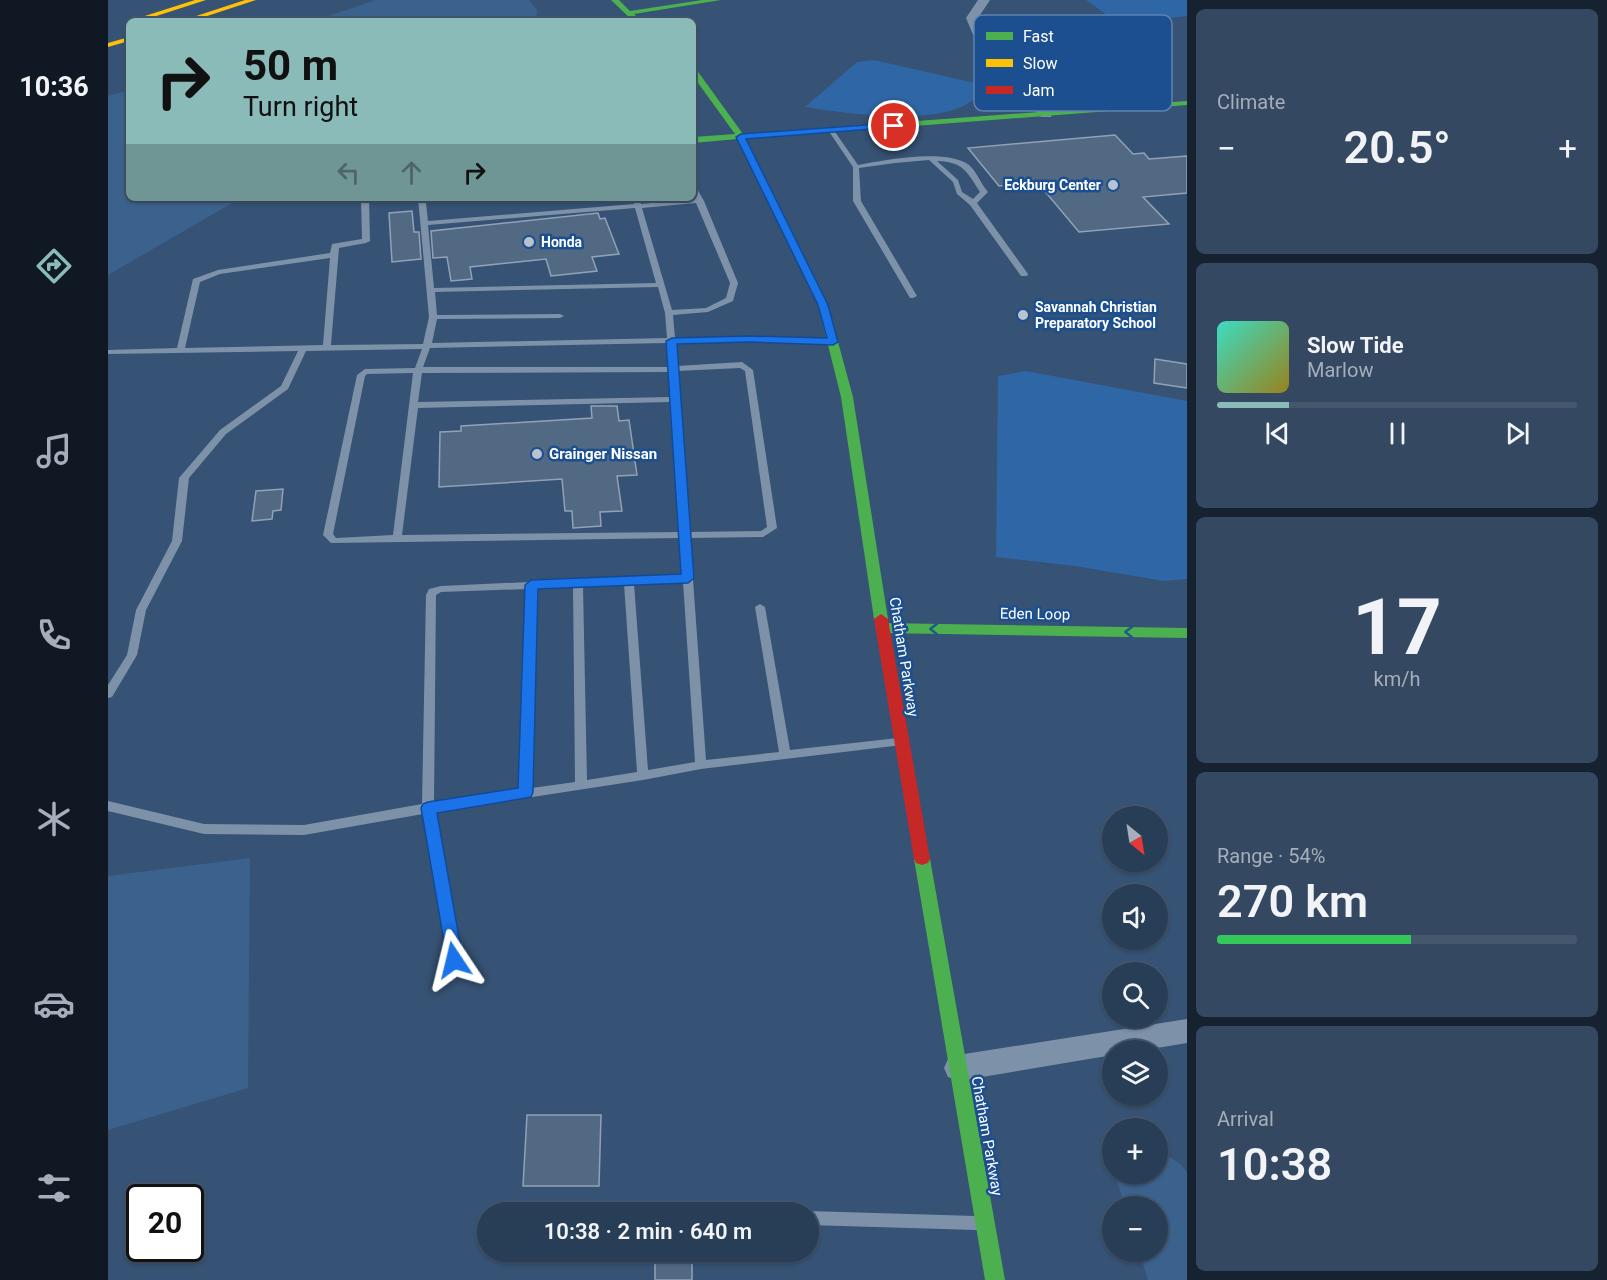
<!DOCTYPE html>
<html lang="en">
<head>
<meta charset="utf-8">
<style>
  :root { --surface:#283e57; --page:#344961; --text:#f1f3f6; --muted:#a5aeba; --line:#44576d; --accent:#8bbbb9 }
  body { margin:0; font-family:Roboto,sans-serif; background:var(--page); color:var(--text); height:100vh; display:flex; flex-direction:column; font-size:22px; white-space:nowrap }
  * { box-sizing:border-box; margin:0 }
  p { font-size:20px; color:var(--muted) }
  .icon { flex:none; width:33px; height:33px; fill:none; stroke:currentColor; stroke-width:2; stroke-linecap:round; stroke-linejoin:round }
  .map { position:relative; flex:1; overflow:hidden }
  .panel { display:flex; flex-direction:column; gap:9px; padding:9px; background:#162230; width:420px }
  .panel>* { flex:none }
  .hud { position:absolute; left:18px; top:18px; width:570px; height:183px; border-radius:9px; box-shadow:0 2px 4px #0004,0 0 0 2px var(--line); background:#8bbbb9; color:#111; overflow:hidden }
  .needle { width:39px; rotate:150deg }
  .tools { position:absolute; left:994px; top:806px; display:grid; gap:12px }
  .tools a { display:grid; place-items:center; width:66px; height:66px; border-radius:50%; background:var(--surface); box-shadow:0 2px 4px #0004,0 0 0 2px var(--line); font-size:30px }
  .speed { position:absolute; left:18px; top:1184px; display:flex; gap:12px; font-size:30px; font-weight:700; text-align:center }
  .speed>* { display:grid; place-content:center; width:78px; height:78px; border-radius:50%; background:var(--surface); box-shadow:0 2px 4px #0004,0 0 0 2px var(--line); line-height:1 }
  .speed .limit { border:3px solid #111; border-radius:9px; background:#fff; color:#111 }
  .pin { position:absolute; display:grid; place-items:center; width:51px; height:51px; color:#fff; margin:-26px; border:3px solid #fff; border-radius:50%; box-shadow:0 2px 6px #0007 }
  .me { position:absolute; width:66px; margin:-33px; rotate:350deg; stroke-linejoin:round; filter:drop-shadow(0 0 4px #0008) }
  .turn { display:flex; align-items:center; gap:21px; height:126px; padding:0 18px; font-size:27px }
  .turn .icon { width:78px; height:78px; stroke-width:2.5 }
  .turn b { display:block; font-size:42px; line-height:51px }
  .lanes { display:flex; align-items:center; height:57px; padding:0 18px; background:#0003; justify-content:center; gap:30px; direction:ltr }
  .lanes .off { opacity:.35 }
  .big { font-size:45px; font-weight:600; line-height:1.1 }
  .panel .tile { flex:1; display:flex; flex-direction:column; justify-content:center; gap:9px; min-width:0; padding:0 21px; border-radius:9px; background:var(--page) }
  .panel .dial { align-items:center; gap:0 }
  .dial b { font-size:78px; line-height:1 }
  .song { display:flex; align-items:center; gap:18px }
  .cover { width:72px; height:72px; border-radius:9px; background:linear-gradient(135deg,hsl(170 70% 55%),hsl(50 70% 35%)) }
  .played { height:6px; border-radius:3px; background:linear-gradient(90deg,var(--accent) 20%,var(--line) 20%) }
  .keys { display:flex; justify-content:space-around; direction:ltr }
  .heat { display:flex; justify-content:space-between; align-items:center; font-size:33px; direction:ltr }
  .charge { height:9px; border-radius:4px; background:linear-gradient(90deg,#34c759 54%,var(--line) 0) }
  .trip { position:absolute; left:369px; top:1202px; width:342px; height:60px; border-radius:30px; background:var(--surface); box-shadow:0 2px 4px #0004,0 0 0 2px var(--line); font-weight:600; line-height:60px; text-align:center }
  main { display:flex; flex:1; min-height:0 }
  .dock { display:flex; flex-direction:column; width:108px; justify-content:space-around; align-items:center; background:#101923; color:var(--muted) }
  .dock .icon { width:42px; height:42px }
  .dock .current { color:var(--accent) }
  .dock b { font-size:27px; color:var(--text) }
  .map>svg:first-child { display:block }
</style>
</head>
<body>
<main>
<nav class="dock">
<b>10:36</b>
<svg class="icon current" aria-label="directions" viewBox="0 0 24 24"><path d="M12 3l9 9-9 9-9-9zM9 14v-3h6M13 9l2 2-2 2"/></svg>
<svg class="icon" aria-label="music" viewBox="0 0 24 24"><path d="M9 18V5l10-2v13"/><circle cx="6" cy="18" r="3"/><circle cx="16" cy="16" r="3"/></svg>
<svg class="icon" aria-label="phone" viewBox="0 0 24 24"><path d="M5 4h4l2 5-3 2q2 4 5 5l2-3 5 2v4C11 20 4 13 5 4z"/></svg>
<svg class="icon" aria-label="climate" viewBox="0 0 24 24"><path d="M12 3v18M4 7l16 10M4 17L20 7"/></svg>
<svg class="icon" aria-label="car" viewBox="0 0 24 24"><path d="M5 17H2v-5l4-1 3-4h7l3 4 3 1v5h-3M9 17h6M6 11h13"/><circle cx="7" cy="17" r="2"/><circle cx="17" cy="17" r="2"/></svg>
<svg class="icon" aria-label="filters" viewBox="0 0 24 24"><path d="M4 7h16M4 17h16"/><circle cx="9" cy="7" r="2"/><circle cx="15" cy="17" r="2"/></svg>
</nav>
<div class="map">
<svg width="1079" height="1280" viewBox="0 0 1079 1280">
  <rect width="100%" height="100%" fill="#365274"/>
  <!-- green -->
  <path fill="#2f66a5" d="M978 0H1079V16L1026 22 1007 21Z
    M766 60 876 85C859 133 736 113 697 107L749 62Z
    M918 371 1079 401V579L1056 581 967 566 888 557 890 376Z"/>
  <!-- water -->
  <path fill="#3b618d" d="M268 0H421L429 10 428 21H206Z
    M21 90V198H133L0 275V96Z
    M142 858 140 1088 0 1130V876Z
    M1050 1149 1072 1164 1079 1172V1280H1040L1031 1251H1050V1206H1017L1006 1173H1050Z"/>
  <!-- building -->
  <path fill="#526984" stroke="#92a2b6" stroke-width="1.5" d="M1007 135 1025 154 1036 153 1041 159 1079 156V193L1035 197 1061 224 971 232 930 183 891 186 860 148Z
    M304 211 306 232H311L313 259 284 262 281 213Z
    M490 213 492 219 497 218 511 254 484 257 489 271 443 276 438 259 362 267 364 279 343 281 339 257 325 258 323 231Z
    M1047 359 1079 364V388L1046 383Z
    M483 406H509L511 421 521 420 529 475 509 476 514 511 492 512 493 526 465 528 464 511H457L454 479 331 487 332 432 353 431V426L484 418Z
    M175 489 173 510 165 511 164 519 144 521 148 491Z
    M419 1115H493L491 1186H415Z
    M547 1262H584V1280H547Z"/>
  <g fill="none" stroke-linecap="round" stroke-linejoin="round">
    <!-- lane -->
    <path fill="#7d92a8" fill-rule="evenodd" d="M721 129H725L750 165C776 160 839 148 861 165 869 172 873 184 880 192L869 203 920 274 919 276H913L862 205 849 194 845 182 821 160 787 163 751 168 753 201 809 296 805 298H802L745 201V167L720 130ZM829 161C856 162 859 172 872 192L865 199 854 192 850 180Z
      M585 185 588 187 596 201 630 283 625 301 600 312 565 315 567 338 640 337 725 340 729 342 725 344 640 341 567 343 569 366 634 362 645 370 669 528 655 537 582 538 598 760 671 752 647 607 652 604 657 607 682 750 790 738 794 739 796 742 794 745 593 769 535 780 327 812 352 960 351 964 346 966 341 964 340 960 315 814 196 835 96 834 0 811V801L96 824 196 825 314 804 318 595 321 589 333 586 575 575 572 538 223 543 215 535 249 375 257 369 307 368 314 349 198 351 180 389 118 434 81 478 74 541 38 610 29 655 4 697 0 698V685L19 655 28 610 64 541 71 478 112 430 173 386 190 351 0 354V350L69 348 85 279 110 270 222 253 224 244 254 239 253 198H261L262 241 258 243 231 248 223 345 315 344 321 317 310 198H346L342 200 318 203 320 221 526 204 524 198H532L533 204 587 199ZM588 203 622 283 618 298 598 308 564 310 534 208ZM527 208 548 283 326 288 320 225ZM222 258 215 345 77 348 92 282 112 274ZM550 287 557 313 559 338 324 343 329 319 452 318 456 316 452 314 329 315 327 292ZM559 343 561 367H315L322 348ZM632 368 637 371 659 527 653 531 581 532 569 371ZM561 372 563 397 310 402 314 373ZM305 373 285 535 228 538 225 534 257 376 259 374ZM563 402 572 532 294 535 310 408ZM575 582 587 762 540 770 526 584ZM516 584 529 772 479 780 475 586ZM465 586 467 782 424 788 428 588ZM418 589 412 790 326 802 328 595 333 592Z
      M700 1211 868 1216 873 1218 876 1223 873 1228 868 1230 700 1225V1212H696Z"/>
    <!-- street -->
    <path fill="#7d92a8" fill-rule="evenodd" d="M870 0H882L870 18 884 54 943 111 944 114 943 117H933L875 58 858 18Z
      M1079 1019V1043L1037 1050H1005V1055L850 1081 840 1077 836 1068 840 1059 850 1055Z"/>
    <!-- fast -->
    <path fill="#4caf50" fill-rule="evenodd" d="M503 0H511L522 11 594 0H613L526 14 533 21H525Z
      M585 69H588L635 134 1079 101V105L638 139 720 305 745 397 780 619 778 622H768L766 619 733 397 710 305 630 139 585 143V137L627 134 585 76Z
      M774 623 1079 628V638L774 633 767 628Z
      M814 853 820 855 822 859 897 1280H877L806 859 808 855Z"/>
    <!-- slow -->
    <path fill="#ffc107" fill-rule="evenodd" d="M87 0H98L33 21H21Z
      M137 0H148L84 21H73Z
      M21 37V41L0 47V43Z"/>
    <!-- jam -->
    <path fill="#c62828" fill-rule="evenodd" d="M773 614 780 619 822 859 820 863 814 865 808 863 806 859 766 619Z"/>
  </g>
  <!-- one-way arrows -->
  <defs><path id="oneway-chevron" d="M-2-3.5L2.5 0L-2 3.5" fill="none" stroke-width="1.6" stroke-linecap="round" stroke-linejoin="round" transform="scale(1.5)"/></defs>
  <g stroke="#205989">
    <use href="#oneway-chevron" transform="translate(826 629) rotate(-179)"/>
    <use href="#oneway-chevron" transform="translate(1021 632) rotate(-179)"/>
  </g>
  <!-- route -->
  <path fill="#1a73e8" stroke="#114b97" stroke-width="1.5" d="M786 123 791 126 789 127 638 139 720 305 730 342 725 345 640 342 569 344 586 578 580 583 430 589 425 792 423 797 418 798 329 813 355 960 352 965 346 968 340 965 313 808 315 804 320 802 410 788 417 585 423 580 573 574 558 341 564 338 640 336 719 338 710 305 628 137 633 134Z"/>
  <!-- markers -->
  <g fill="#b9c2ce" stroke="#1b4f8f" stroke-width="2">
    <circle cx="1005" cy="185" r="6"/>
    <circle cx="421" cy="242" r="6"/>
    <circle cx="915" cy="315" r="6"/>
    <circle cx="429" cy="454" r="6"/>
  </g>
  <g text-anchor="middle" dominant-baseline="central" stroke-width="5" stroke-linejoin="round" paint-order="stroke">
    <!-- far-poi labels -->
    <g font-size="14" font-weight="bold" fill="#fff" stroke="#1b4f8f" text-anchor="start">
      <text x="993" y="185" text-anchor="end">Eckburg Center</text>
      <text x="433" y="242">Honda</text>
      <text x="927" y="307">Savannah Christian<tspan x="927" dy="16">Preparatory School</tspan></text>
    </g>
    <!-- poi labels -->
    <g font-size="15" font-weight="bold" fill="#fff" stroke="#1b4f8f" text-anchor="start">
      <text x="441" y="454">Grainger Nissan</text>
    </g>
    <!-- street labels -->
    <g font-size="15" fill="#fff" stroke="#1b4f8f">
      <text transform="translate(927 614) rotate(1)">Eden Loop</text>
      <text transform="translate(796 657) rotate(81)">Chatham Parkway</text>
      <text transform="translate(879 1136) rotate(80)">Chatham Parkway</text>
    </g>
  </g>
  <!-- legend -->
  <rect x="866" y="15" width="198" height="96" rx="9" fill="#1b4f8f" stroke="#5f84b1" stroke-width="1.5"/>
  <rect x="878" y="32" width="27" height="8" fill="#4caf50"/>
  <rect x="878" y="59" width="27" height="8" fill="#ffc107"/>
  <rect x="878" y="86" width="27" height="8" fill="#c62828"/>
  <g font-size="16" fill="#fff">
    <text x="915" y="42">Fast</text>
    <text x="915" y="69">Slow</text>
    <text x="915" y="96">Jam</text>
  </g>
</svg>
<div class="tools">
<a><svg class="needle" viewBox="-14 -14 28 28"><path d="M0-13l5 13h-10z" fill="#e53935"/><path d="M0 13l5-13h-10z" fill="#a5aeba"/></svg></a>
<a><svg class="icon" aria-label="sound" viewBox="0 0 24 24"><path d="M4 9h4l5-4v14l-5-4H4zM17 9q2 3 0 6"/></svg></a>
<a><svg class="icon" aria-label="search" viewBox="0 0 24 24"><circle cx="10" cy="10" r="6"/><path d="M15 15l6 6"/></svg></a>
<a><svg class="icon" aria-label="layers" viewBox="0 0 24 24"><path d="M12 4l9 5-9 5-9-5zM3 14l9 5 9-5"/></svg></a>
<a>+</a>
<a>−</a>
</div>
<div class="speed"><div class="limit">20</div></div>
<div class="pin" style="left:786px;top:126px;background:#d93025"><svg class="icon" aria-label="arrive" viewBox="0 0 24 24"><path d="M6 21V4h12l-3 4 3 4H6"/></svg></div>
<svg class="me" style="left:346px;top:960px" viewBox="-20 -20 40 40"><path d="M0-17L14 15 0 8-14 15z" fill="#1a73e8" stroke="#fff" stroke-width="4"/></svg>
<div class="trip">10:38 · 2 min · 640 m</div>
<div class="hud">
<div class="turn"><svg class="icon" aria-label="right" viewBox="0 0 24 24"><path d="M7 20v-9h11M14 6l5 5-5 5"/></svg><div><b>50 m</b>Turn right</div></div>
<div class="lanes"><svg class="icon off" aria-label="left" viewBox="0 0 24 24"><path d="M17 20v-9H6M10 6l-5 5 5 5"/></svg><svg class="icon off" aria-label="ahead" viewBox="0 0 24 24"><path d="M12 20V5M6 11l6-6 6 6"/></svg><svg class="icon" aria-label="right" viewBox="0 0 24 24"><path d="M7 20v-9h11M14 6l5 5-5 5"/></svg></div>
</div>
</div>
<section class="panel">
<div class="tile"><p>Climate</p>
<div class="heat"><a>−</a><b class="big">20.5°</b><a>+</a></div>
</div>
<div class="tile">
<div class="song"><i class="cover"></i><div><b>Slow Tide</b><p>Marlow</p></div></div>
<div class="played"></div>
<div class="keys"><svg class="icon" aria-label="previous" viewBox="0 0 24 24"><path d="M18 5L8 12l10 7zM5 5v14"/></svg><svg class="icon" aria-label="pause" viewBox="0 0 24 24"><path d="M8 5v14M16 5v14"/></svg><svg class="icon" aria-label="next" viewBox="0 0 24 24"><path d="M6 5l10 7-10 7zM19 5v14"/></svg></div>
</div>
<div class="tile dial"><b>17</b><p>km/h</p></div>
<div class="tile"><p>Range · 54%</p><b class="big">270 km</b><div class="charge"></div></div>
<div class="tile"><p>Arrival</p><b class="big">10:38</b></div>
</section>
</main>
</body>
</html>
